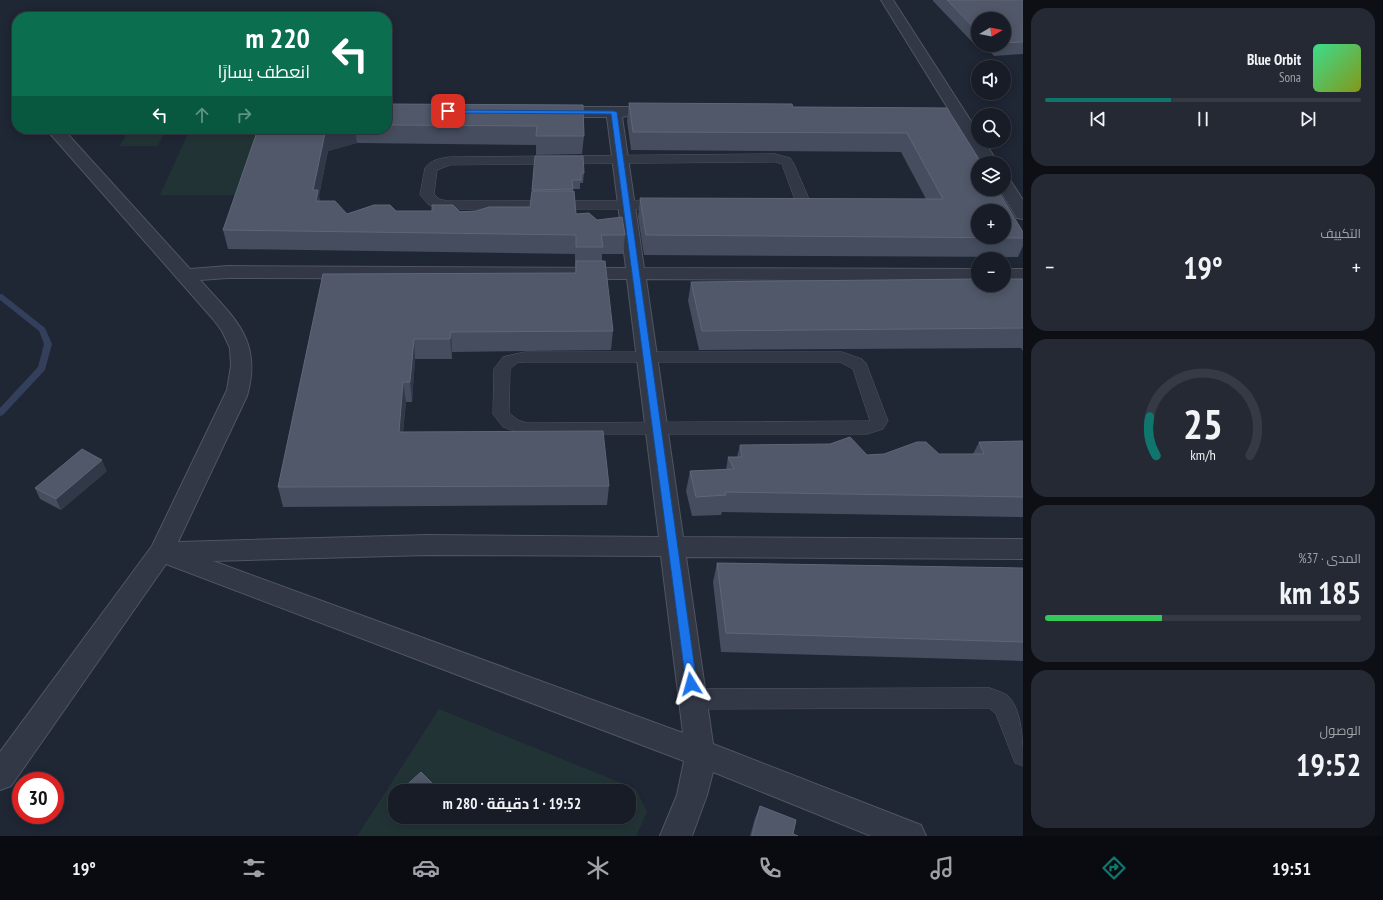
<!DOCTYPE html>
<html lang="ar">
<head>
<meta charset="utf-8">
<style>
  :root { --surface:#171c27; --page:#242933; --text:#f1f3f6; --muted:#9ea1a7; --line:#363a44; --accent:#0f766e }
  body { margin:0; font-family:"PT Sans Narrow",Cairo,sans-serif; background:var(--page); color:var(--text); direction:rtl; height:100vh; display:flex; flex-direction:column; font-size:15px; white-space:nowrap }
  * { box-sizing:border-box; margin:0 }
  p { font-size:13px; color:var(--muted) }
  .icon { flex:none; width:22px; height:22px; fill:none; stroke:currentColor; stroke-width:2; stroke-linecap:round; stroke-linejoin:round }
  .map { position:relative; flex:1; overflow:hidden; direction:ltr }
  .drawer { display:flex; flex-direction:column; gap:8px; padding:8px; background:#0d0f15; width:360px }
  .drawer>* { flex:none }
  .banner { position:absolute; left:12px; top:12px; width:380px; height:122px; border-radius:16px; box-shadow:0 2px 10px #0003,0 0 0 1px var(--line); direction:rtl; background:#0b6e4f; color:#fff; overflow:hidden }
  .needle { width:26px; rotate:80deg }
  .controls { position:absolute; left:971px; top:12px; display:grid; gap:8px }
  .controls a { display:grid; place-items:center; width:40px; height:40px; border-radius:50%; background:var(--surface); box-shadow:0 2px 10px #0003,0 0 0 1px var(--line); font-size:20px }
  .speed { position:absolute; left:12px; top:772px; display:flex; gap:8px; font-size:20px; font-weight:700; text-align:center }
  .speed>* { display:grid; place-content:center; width:52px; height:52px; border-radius:50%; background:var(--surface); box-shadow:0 2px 10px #0003,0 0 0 1px var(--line); line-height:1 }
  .speed .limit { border:6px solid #d22; background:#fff; color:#111 }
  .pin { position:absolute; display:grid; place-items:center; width:34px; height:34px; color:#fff; margin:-17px; border-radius:8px; box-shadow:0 2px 6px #0006 }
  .me { position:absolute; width:44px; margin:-22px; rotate:352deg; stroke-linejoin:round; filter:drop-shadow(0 0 3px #0008) }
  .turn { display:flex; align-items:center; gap:14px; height:84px; padding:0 16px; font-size:18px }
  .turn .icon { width:52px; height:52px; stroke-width:2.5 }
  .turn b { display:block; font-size:28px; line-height:34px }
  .lanes { display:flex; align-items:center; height:38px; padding:0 16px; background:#0003; justify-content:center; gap:20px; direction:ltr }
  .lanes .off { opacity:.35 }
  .big { font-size:30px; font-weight:700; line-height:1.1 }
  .drawer .card { flex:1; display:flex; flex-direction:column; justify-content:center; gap:6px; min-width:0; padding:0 14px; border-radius:16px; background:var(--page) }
  .drawer .dial { align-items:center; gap:0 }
  .dial svg { height:104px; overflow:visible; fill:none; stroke:var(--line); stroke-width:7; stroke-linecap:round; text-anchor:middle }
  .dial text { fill:var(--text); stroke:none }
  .song { display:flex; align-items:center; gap:12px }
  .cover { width:48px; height:48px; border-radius:6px; background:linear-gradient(135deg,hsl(150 70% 55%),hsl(70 70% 35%)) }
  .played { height:4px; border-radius:2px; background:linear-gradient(90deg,var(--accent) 40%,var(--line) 40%) }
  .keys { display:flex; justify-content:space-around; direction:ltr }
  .heat { display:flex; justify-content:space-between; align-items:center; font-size:22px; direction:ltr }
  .charge { height:6px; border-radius:3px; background:linear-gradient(90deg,#34c759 37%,var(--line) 0) }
  .trip { position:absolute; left:388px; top:784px; width:248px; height:40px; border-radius:16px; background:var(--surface); box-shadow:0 2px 10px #0003,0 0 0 1px var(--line); font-weight:700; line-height:40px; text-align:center; direction:rtl }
  .menu { display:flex; height:64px; justify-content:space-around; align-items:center; background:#090b10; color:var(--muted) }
  .menu .icon { width:28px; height:28px }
  .menu .selected { color:var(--accent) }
  .menu b { font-size:18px; color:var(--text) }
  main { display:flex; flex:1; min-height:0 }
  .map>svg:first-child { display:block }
</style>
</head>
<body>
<main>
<section class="drawer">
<div class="card">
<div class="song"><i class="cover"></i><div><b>Blue Orbit</b><p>Sona</p></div></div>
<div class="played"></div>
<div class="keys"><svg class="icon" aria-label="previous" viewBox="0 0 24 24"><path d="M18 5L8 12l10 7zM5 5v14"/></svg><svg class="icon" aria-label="pause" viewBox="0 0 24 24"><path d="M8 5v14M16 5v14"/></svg><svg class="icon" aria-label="next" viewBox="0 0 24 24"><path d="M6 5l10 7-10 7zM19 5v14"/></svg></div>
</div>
<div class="card"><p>التكييف</p>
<div class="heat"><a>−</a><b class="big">19°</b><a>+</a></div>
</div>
<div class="card dial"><svg viewBox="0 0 100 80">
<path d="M14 69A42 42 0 1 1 86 69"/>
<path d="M14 69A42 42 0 0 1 9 39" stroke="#0f766e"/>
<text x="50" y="56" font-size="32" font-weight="700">25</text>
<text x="50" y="72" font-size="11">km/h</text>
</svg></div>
<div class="card"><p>المدى · 37%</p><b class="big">185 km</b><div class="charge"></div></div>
<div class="card"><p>الوصول</p><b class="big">19:52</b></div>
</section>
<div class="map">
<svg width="1023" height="836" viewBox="0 0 1023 836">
  <rect width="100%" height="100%" fill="#1f2634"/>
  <!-- green -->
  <path fill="#223336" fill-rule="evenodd" d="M129 129H166L158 146H120Z
    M190 129H260L236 195H160Z
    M439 709 636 789 647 812 636 836H357ZM395 791H629V817H395Z"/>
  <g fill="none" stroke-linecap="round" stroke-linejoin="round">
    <!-- stream -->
    <path fill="#333f5b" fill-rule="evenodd" d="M0 294H2L45 328 52 344 45 370 3 415 0 416V408L38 367 44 344 39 331 0 300Z"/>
    <defs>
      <path id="lane" d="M775 154 790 158 794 164 809 199 805 206 792 209H447L429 205 420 195 425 168C430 160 441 158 450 157ZM775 162 782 164 795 200 447 201 439 199 434 194 437 170 450 165Z
        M525 352H842L862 359 866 363 888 421 883 429 867 434H523L503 427 493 414 494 369 503 357ZM525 362H840L853 369 870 421 527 423 518 420 509 413 510 369 517 363Z
        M990 688C995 690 1002 692 1007 695 1023 709 1023 745 1023 766L1015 763 996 714 989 708 694 709 686 706 683 699 686 692 694 689Z"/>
      <path id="street" d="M881 0H893L978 132V141H984L998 163H982L955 120 916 118 913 115 916 112 949 110Z
        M553 107H629L634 109 637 112 634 115 622 117 644 268 978 269V281L646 279 683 537 1023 539V559L686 557 713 744 921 825 926 836H871L713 772 707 795 692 836H660L677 795 684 761 166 564 11 786 0 790V752L152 546 227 390 231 366 230 348 222 331 213 319 46 129H63L190 269 228 266 626 268 607 117H553L548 115 545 112 548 109ZM228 278 627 279 659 537 428 535 178 542 247 396C263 340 234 318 200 280ZM428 555 661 556 683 733 213 561Z
        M1004 179 1010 180 1023 200V219L1017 218 999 189H1004Z
        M1004 269H1023V281H1004Z"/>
    </defs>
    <!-- lane casing -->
    <use href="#lane" stroke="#505563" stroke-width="1"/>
    <!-- street casing -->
    <use href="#street" stroke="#505563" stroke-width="2"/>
    <!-- lane -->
    <use href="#lane" fill="#323845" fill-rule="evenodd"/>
    <!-- street -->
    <use href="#street" fill="#323845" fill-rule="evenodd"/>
  </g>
  <!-- wall -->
  <path fill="#454d5e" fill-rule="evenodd" d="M933 0H1023V54L994 56 985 46H976L933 1ZM978 19H1004V45H978Z
    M629 103 793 107 947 108 1023 232V246L1018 257 644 255 638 217 640 198 926 199 901 152 631 150 627 121Z
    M387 104 583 105 584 136 582 154 536 155V145L357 143 328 151 319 196 320 201 347 214 396 211H476L530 207 532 191 535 156 584 173 583 183H580V189H573L576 214 597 220 625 235 623 254H602V261L613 331 611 350 452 352V359H415L412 402H406L403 432 609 486 607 505 283 507 278 487 323 274 575 273V254L228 249 223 230 258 129H387Z
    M1023 279V351L1021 348 699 350 688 301 691 282Z
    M1023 441V517L722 512 721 515 692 516 686 491 690 471 726 470 728 457H737L740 445 867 455 973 454 979 442Z
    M107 471 61 510 40 499 35 488Z
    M717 563 1023 568V661L721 652 713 582Z
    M395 795V804L393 802 392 798Z
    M760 806 793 834 798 836H750L755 818Z
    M407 817H421L414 824Z"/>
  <!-- shaded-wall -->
  <path fill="#313949" d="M340 129H355L357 143 328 151 319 196 321 210H316L313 190 325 133Z
    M451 332 452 352V359L450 339Z
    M414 339 415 359 412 402 410 382Z
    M403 382 406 402 401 452 399 432Z
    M102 460 107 471 61 510 56 499Z
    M416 817H421L414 824 413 820Z"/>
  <!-- building -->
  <path fill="#505869" stroke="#5e6677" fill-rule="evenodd" d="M947 0H1023V42L1004 43V19H978V32Z
    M629 103 792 104 793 107 947 108 981 163H978V189H997L1023 232V238L646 235 640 198 943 199 907 133 633 132ZM978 211H1004V237H978Z
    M387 104 583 105 584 136H536L537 126 387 125Z
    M258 129H340L325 133 313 190H318L316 201H335L347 214 374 205H390L396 211H432V205H453L460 212 476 211 489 207H530L532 191H574L576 214 589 213 597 220 622 217 625 235H601L603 247H576V235L223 230Z
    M535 156H583L584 173H581V180H572L573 189 532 190Z
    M576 261H605L613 331 451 332 450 339H414L410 382H403L399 432 603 431 609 486 278 487 323 274 576 273Z
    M978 279V285H1004V279H1023V328L702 331 691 282Z
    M850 437 867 455 884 454 917 442H926L939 454H984L979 442 1023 441V497L725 492 726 495 696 497 690 471 734 469 728 457H742L740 445 830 444Z
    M82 449 102 460 56 499 35 488Z
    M717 563 1023 568V642L726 633Z
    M421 772 440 791H400Z
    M395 795V801L392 798Z
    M760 806 796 820 793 834 798 836H752Z
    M410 817H416L413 820Z"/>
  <!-- route -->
  <path fill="#1a73e8" stroke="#114b97" d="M445 110 614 111 617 112 697 684 695 688 691 689 687 688 686 684 611 114 448 113 444 111Z"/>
</svg>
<div class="controls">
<a><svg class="needle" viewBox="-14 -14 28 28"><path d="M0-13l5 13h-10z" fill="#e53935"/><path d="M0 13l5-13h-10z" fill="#9ea1a7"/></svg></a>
<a><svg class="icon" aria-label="sound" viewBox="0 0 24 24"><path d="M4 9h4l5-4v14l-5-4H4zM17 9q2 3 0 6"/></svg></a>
<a><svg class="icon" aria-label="search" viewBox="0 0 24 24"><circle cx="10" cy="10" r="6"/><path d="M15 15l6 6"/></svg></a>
<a><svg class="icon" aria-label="layers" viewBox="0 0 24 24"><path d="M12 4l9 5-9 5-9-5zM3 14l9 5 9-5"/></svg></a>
<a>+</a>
<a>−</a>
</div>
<div class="speed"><div class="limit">30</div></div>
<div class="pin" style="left:448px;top:111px;background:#d93025"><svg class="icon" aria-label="arrive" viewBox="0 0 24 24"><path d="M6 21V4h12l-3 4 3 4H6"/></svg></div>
<svg class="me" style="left:691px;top:684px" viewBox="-20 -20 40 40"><path d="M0-17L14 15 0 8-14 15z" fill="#1a73e8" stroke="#fff" stroke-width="4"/></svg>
<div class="trip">19:52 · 1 دقيقة · 280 m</div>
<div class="banner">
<div class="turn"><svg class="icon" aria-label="left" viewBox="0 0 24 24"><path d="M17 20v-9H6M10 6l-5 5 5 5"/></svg><div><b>220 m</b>انعطف يسارًا</div></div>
<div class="lanes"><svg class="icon" aria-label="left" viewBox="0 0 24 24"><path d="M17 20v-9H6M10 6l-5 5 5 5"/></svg><svg class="icon off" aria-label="ahead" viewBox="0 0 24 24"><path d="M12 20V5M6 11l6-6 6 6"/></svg><svg class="icon off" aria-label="right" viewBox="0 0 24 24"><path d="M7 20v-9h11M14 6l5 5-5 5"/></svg></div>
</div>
</div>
</main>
<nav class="menu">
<b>19:51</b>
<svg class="icon selected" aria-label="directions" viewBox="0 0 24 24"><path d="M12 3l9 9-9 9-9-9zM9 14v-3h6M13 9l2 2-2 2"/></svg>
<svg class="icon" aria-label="music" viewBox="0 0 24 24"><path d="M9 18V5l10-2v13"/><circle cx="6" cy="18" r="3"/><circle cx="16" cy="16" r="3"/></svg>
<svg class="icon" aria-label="phone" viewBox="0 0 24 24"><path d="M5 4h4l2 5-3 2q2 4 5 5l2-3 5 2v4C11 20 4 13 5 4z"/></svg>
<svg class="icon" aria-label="climate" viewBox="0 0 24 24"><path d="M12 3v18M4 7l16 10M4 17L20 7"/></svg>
<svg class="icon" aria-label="car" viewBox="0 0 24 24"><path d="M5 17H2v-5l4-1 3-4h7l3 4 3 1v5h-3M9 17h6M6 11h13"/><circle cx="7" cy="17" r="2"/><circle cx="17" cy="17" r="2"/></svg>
<svg class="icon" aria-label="filters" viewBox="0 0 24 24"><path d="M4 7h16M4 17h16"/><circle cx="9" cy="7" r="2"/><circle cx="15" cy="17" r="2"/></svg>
<b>19°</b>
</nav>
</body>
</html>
